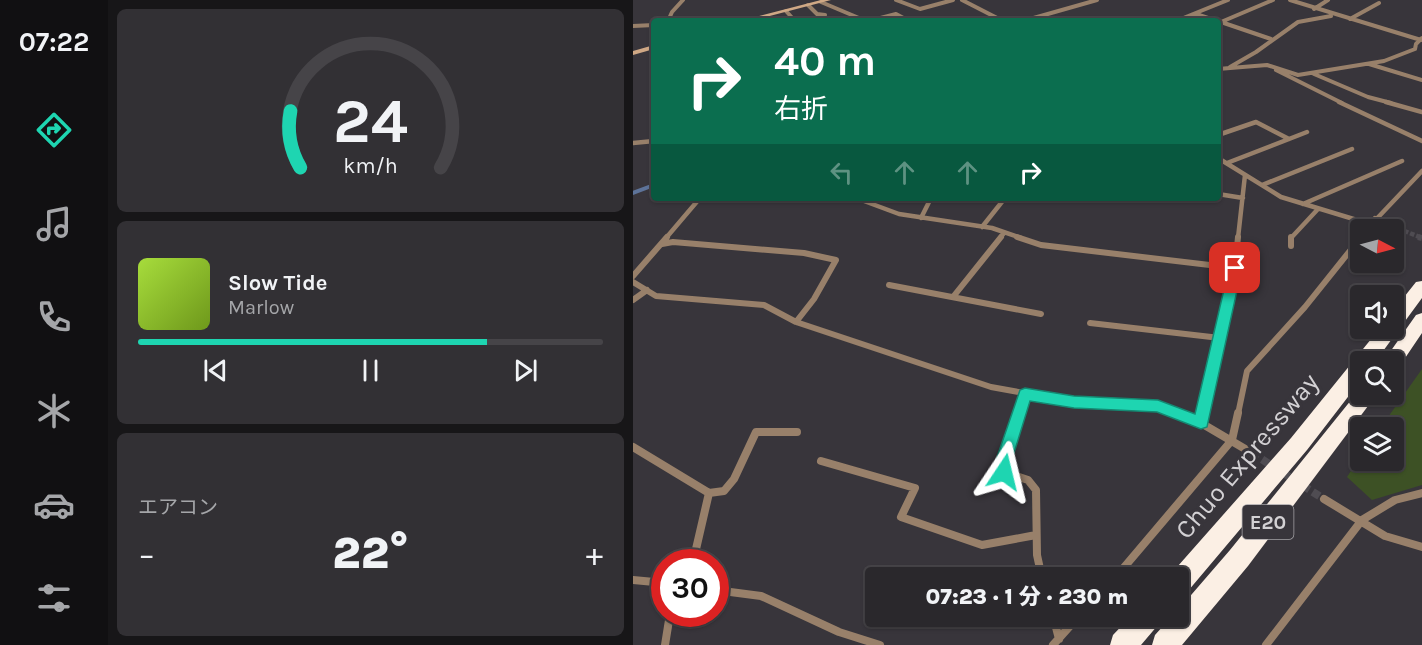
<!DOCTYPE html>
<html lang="ja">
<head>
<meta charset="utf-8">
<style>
  :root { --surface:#2a282c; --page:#323034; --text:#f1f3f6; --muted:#a5a6a9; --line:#464448; --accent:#1ed5b1 }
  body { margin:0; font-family:Karla,"Noto Sans JP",sans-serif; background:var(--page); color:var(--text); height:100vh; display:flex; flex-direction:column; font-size:22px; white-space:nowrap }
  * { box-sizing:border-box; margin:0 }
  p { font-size:20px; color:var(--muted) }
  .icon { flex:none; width:33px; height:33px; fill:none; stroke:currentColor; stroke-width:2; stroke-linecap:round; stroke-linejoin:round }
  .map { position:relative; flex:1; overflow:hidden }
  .panel { display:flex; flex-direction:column; gap:9px; padding:9px; background:#171618; width:525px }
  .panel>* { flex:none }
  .top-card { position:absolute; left:18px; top:18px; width:570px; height:183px; border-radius:6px; box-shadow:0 2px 4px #0004,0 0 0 2px var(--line); background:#0b6e4f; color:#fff; overflow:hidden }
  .needle { width:39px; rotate:96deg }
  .fabs { position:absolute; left:717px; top:219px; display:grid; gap:12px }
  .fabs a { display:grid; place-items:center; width:54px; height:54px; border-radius:6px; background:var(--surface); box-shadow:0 2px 4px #0004,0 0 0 2px var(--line); font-size:30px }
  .speed { position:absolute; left:18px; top:549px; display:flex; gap:12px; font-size:30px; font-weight:700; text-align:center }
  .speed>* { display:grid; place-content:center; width:78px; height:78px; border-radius:50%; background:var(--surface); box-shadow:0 2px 4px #0004,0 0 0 2px var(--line); line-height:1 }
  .speed .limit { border:9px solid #d22; background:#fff; color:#111 }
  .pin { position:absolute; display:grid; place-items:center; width:51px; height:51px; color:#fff; margin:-26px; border-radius:12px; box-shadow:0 3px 9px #0006 }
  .me { position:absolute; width:66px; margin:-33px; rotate:10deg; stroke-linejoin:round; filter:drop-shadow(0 0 4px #0008) }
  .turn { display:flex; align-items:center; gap:21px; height:126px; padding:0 24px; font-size:27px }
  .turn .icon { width:78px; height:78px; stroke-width:2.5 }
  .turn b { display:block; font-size:42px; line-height:51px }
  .lanes { display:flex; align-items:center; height:57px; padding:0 24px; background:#0003; justify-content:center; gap:30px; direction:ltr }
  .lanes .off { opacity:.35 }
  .big { font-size:45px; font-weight:800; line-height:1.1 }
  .panel .widget { flex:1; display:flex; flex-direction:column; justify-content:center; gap:9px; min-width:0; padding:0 21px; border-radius:9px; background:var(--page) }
  .panel .dial { align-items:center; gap:0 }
  .dial svg { height:156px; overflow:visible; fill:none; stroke:var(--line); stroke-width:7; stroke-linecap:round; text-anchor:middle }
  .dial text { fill:var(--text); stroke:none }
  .song { display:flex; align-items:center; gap:18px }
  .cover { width:72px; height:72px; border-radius:9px; background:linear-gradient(135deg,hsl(80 70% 55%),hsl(80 70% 35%)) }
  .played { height:6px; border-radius:3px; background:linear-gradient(90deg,var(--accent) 75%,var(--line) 75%) }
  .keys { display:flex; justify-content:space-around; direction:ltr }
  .heat { display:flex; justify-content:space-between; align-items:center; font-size:33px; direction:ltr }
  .trip { position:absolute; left:232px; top:567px; width:324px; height:60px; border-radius:6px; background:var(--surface); box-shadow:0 2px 4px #0004,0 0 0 2px var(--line); font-weight:800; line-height:60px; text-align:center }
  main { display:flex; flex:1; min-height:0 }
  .menu { display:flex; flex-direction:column; width:108px; justify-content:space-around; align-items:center; background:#111012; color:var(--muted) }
  .menu .icon { width:42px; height:42px }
  .menu .on { color:var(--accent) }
  .menu b { font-size:27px; color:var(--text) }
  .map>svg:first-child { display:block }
</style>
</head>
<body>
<main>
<nav class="menu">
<b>07:22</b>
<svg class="icon on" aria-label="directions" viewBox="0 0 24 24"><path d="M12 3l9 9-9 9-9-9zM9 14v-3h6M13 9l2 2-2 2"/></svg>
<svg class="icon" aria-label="music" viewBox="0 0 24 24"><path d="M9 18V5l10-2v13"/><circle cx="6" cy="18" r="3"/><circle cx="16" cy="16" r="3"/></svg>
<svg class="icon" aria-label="phone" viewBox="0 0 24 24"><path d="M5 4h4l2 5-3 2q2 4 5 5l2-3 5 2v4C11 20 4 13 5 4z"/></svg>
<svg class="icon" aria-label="climate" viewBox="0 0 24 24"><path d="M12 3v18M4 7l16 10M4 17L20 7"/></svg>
<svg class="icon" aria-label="car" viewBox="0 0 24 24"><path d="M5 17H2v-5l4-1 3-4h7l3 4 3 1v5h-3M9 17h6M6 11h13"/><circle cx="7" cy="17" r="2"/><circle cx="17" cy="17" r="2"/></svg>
<svg class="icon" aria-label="filters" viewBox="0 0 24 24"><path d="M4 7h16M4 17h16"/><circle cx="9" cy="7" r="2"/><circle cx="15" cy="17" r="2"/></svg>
</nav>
<section class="panel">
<div class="widget dial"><svg viewBox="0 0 100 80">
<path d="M14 69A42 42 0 1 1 86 69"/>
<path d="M14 69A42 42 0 0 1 9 40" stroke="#1ed5b1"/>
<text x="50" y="56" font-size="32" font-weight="700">24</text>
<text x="50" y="72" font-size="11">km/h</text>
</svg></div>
<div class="widget">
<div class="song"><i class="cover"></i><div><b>Slow Tide</b><p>Marlow</p></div></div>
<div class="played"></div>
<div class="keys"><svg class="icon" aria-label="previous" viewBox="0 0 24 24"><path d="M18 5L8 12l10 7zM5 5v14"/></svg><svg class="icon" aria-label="pause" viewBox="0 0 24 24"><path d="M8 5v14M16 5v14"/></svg><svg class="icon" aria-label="next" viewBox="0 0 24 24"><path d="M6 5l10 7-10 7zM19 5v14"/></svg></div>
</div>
<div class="widget"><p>エアコン</p>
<div class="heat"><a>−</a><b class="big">22°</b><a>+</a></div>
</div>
</section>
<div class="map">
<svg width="789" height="645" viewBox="0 0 789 645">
  <rect width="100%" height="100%" fill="#38353b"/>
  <!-- green -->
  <path fill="#3d5125" d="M789 369V485L739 500 714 477 727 457 728 460H760V428L748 427Z"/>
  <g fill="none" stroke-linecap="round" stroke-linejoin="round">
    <!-- stream -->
    <path stroke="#5d7399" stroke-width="4" d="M0 193 21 185"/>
    <!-- street-tunnel-far2 -->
    <path stroke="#4f4c52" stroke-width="4.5" stroke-dasharray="4.5 2" stroke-linecap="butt" d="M759 226 789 238"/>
    <!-- street-tunnel-far1 -->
    <path stroke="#4f4c52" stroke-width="6" stroke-dasharray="6 3" stroke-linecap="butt" d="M785 237 789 238"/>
    <!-- street-tunnel -->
    <path stroke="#4f4c52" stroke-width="8" stroke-dasharray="8 4" stroke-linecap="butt" d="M619 453 691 499"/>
    <!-- street-far3 -->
    <path stroke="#98806a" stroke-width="4" d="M263 0 287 9 320 0
      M329 0 370 21
      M657 0 788 40
      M188 2 233 21
      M175 5 184 14 192 15
      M681 9 695 0
      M153 11 162 21H174
      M563 14 584 21
      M717 19 746 3
      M35 21 39 12 50 0
      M236 21 263 14 276 21
      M390 21 464 0
      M543 21 595 0
      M585 21 638 39
      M588 22 640 0
      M0 26 21 25
      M736 64 789 80
      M597 67 623 52 665 22 698 16
      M585 69 634 65 665 75 751 61 782 49 783 44 789 38
      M643 70 709 103
      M681 74 735 97 758 103"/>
    <!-- street-far2 -->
    <path stroke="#98806a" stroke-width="4.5" d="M706 102 789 141
      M753 102 789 112
      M585 135 623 122 656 139
      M0 143 21 141
      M585 158 648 197 737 224
      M594 163 674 132
      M629 185 719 149
      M585 194 610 198
      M223 198 266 214 359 228 388 238
      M670 204 769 161
      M288 218 298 198
      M742 218 759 226
      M349 227 372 198
      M733 230 789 171
      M33 238 67 198
      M367 238 371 233
      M605 238 612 175
      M658 238 685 209
      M726 238 728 236"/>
    <!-- street-far1 -->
    <path stroke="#98806a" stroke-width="6" d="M384 237 408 245 602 268
      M29 244 40 242 171 253 203 260 181 299 163 322
      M658 246V237
      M0 276 34 237
      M0 282 23 296 131 305 163 322 358 387 441 402 525 406 546 414
      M256 285 408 314
      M320 297 368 237
      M0 300 14 290
      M457 323 587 338
      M385 414 392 394
      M570 414 602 268 605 237
      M605 414 614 371 672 307 728 237"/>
    <!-- street -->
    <path stroke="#98806a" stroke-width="8" d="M386 413 369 466 371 472 395 480 403 490 404 555 409 578
      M543 413 568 423 619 453
      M568 423 570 413
      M0 447 76 493 60 562
      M188 461 282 488 268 517 349 545 403 535
      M76 493 91 491 101 479 123 432H164
      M691 499 752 536 789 547
      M482 578 599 440 605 413
      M0 580 32 583
      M82 590 128 596 206 632 247 645
      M420 616 426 639
      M32 645 37 614
      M420 645 446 616
      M633 645 729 520 762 500 789 493"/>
    <!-- secondary -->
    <path fill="#cfa885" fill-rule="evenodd" d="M188 0H198L118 21H107Z
      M21 45V49L0 55V51Z"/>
    <!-- highway -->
    <path fill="#fbefe4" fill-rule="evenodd" d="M789 281V298L742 362H728V380L674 450 555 591 546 595V578H536L537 575 658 438 747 328H760V311L783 282Z
      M789 313V333L766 367 760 368V362H750L783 315Z
      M727 389 728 394H744L615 566 549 645H519L522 635 539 616H546V609L597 550Z
      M498 616H529L525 625 508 645H477L480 635Z"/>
  </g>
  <!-- route -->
  <path fill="#1ed5b1" stroke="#148a73" stroke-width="1.5" d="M602 264 609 268 574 427 568 429 524 412 441 408 397 401 377 466 379 472 377 477 371 479 365 477 361 466 387 390 392 388 441 396 525 400 562 414 596 268Z"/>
  <g text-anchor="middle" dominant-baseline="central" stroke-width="6" stroke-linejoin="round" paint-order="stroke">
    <!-- shield labels -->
    <rect fill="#38353b" stroke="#a4a2a6" stroke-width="1.5" x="609.5" y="505" width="51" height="34" rx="4.5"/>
    <g font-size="20" font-weight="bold" fill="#d3d1d4">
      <text x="635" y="522">E20</text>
    </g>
    <!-- near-street labels -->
    <g font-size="26" fill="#d3d1d4" stroke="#38353b">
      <text transform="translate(614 456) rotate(-50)">Chuo Expressway</text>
    </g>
  </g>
</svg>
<div class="fabs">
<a><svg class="needle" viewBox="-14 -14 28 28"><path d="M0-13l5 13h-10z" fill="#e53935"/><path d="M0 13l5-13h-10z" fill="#a5a6a9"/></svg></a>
<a><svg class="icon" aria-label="sound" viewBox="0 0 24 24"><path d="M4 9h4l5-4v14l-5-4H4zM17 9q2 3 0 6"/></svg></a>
<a><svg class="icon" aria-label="search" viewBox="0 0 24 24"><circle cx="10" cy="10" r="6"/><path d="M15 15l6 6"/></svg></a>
<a><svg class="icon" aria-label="layers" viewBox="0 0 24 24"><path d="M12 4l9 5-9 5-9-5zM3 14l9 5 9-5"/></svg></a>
</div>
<div class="speed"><div class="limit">30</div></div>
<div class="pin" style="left:602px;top:268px;background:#d93025"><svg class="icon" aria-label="arrive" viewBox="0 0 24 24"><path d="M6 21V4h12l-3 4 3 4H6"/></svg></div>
<svg class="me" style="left:371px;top:472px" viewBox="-20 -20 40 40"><path d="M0-17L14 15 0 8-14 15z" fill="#1ed5b1" stroke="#fff" stroke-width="4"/></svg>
<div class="trip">07:23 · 1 分 · 230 m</div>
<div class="top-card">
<div class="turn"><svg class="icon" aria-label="right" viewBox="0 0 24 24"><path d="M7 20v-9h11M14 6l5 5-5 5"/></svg><div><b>40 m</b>右折</div></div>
<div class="lanes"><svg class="icon off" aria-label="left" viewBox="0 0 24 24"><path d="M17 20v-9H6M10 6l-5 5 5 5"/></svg><svg class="icon off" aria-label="ahead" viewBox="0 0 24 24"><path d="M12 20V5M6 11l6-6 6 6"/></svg><svg class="icon off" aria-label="ahead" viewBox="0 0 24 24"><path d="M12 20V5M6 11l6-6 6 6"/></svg><svg class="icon" aria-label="right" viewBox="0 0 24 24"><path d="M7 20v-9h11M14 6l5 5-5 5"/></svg></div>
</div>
</div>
</main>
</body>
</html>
